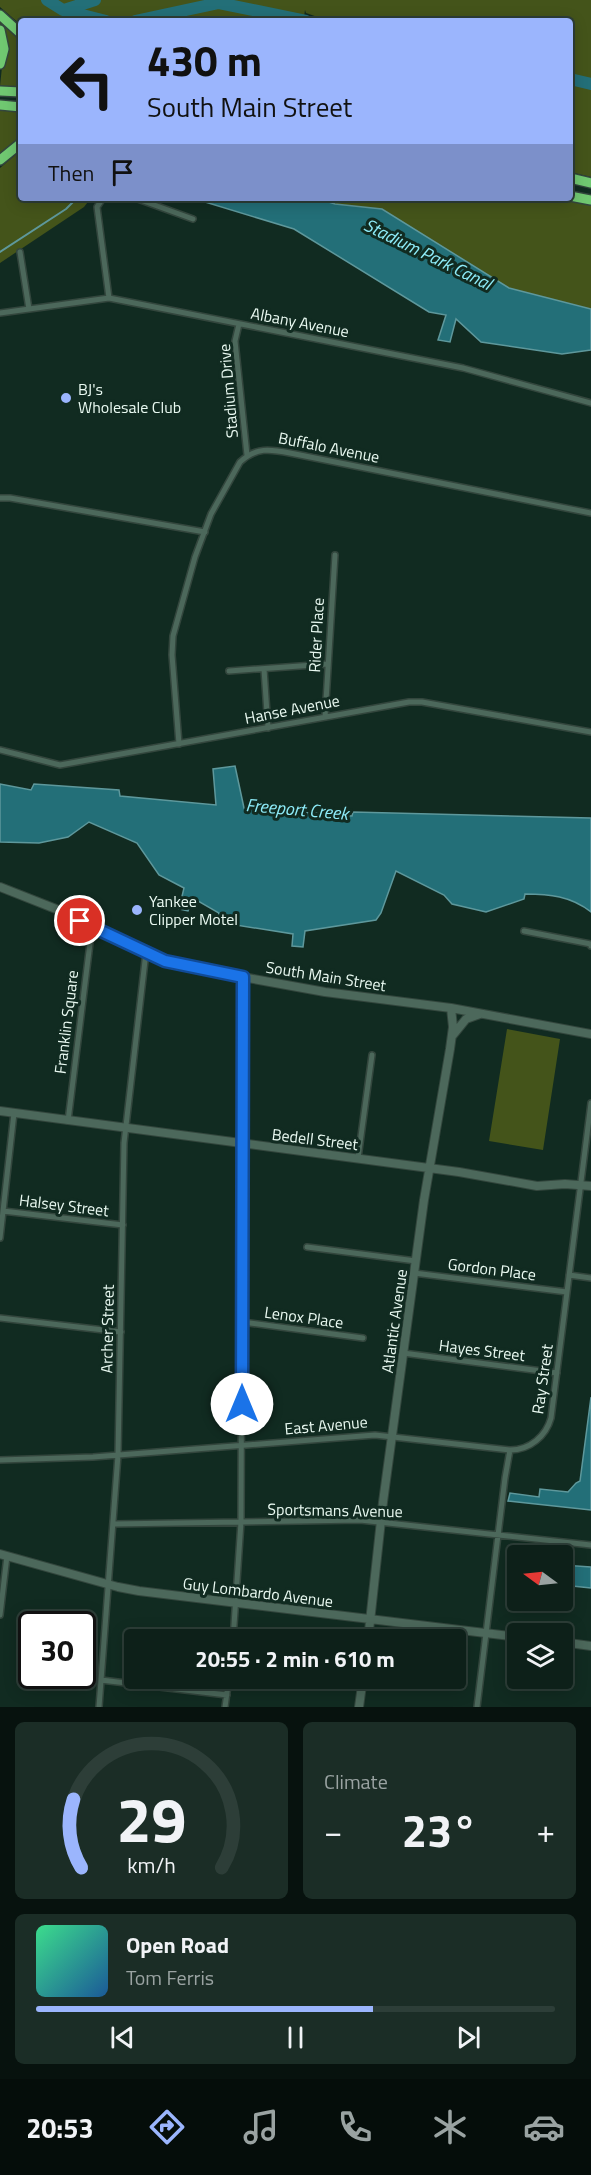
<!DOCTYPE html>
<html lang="en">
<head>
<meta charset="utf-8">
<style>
  :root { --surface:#0d2019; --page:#1b2d26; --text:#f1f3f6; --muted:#9aa3a2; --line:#2d3e38; --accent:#9bb5fd }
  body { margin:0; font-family:"Titillium Web",sans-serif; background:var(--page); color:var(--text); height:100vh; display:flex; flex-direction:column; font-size:22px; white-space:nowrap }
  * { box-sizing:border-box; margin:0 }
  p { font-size:20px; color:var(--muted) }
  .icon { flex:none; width:33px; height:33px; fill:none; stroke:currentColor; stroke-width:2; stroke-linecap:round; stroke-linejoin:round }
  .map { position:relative; height:1707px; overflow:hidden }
  .details { display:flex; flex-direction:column; gap:15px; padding:15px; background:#07120e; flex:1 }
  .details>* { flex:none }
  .top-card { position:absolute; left:18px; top:18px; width:555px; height:183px; border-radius:6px; box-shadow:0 3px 15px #0003,0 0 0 2px var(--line); background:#9bb5fd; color:#111; overflow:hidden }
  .needle { width:39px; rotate:285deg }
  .fabs { position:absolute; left:507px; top:1545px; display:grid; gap:12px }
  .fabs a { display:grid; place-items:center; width:66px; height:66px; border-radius:6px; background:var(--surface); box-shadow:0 3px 15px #0003,0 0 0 2px var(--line); font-size:30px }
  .speed { position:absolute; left:18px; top:1611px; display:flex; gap:12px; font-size:30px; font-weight:700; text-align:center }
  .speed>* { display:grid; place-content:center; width:78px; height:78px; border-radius:50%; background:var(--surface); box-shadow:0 3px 15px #0003,0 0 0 2px var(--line); line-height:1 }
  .speed .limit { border:3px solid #111; border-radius:9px; background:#fff; color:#111 }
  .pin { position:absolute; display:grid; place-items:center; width:51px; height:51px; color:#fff; margin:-26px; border:3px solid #fff; border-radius:50%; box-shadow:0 2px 6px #0007 }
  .me { position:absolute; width:66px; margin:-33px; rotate:0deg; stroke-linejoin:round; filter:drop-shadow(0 0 4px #0008) }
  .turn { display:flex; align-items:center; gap:21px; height:126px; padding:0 30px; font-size:27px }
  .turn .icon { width:78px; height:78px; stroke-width:2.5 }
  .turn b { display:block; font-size:42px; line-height:51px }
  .then { display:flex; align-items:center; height:57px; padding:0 30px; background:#0003; gap:12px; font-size:22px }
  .big { font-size:45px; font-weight:700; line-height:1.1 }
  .details .widget { flex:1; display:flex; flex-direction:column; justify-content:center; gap:9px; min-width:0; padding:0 21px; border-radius:9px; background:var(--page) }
  .details .dial { align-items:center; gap:0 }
  .dial svg { height:156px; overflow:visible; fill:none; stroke:var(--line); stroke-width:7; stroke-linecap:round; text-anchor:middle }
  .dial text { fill:var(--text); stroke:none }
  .song { display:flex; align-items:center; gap:18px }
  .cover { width:72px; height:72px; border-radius:9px; background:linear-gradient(135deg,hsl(150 70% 55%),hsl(210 70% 35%)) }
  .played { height:6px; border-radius:3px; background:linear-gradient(90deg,var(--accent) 65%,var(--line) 65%) }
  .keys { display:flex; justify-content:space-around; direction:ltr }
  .heat { display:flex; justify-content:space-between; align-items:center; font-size:33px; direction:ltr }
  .details .tiles { flex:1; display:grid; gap:15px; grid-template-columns:1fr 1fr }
  .widget:last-child { grid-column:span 2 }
  .trip { position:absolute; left:124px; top:1629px; width:342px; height:60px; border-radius:6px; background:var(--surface); box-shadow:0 3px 15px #0003,0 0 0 2px var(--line); font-weight:700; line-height:60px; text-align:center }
  .tabs { display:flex; height:96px; justify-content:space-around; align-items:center; background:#050d0a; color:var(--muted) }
  .tabs .icon { width:42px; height:42px }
  .tabs .current { color:var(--accent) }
  .tabs b { font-size:27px; color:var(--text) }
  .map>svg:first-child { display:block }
</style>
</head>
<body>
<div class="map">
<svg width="591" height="1707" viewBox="0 0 591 1707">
  <rect width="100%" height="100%" fill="#112b21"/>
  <!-- green -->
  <path fill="#44541a" d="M0 0H591V177L570 172V21H329L306 13 305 10 304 17 321 21H21V25L0 7Z
    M0 19 21 38V87L0 86 2 67Z
    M0 110 21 112V138L0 155Z
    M21 150V198H91L84 207 0 263V168Z
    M316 198H561L591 205V309L509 288 382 209 335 204Z
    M507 1029 560 1039 543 1150 489 1141Z"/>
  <!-- water -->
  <path fill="#236f78" stroke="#5e989c" stroke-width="1.5" d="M192 198H316L335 204 382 209 509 288 591 309V350L562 354 481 342 456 319 450 342 438 340 446 315 429 312 294 229Z
    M235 766 244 808 352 816 353 812 591 818V912C571 896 549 894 525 894L524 899 486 912 452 904 444 895 396 871 381 913 376 920 305 931 303 947 292 946 293 934 217 922 219 913 193 898 188 911 179 909 184 888 159 875 137 843 89 822 68 837 39 843 0 842V784L31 790 34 784 119 790 120 796 216 805 213 769Z
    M591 1397V1510L508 1501 510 1493 539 1497 540 1489 568 1492 576 1483 580 1481Z
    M562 1565 591 1567V1588L563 1585Z"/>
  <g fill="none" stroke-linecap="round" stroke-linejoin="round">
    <!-- stream -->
    <path stroke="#5e989c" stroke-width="2" d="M0 252 66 209 77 198"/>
    <!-- river -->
    <path stroke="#236f78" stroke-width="12" d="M47 0 63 10 106 21
      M64 10 95 0
      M135 21 219 3 306 21
      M570 79 591 84"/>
    <defs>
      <path id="street" d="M103 198 97 207 109 298
        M135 198 193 219
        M20 252 29 309
        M0 313 109 298 463 368 591 403
        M239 324 235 341 247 455
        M0 498H10L205 532
        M264 669 268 728
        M229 671 328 664
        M325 717 335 555
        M179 744 172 655 173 636 195 557 211 514 240 462C256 447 270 449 290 453L591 513
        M0 750 60 765 409 702H422L591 732
        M524 931 591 944V946
        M68 1121 92 927
        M358 1158 372 1055
        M3 1211 123 1225
        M0 1238 14 1113
        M307 1247 416 1261
        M414 1273 567 1292
        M569 1275 591 1278
        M0 1318 121 1332
        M242 1322 363 1338
        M403 1353 557 1373
        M0 1460 93 1457 375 1435 510 1450C530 1450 546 1436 551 1418L591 1103
        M113 1524 360 1520 591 1545
        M0 1615 7 1556
        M233 1640 241 1522 243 977
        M101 1680 227 1695
        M99 1707 118 1455 124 1143 146 952
        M225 1707 229 1678
        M477 1707 505 1478 510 1450"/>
      <path id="secondary" d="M0 887 56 909 165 961 182 966 325 992 451 1008 591 1034
        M453 1035 466 1019 480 1014
        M0 1111 459 1172 537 1186 565 1184 591 1186
        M0 1554 118 1587 139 1591 518 1637
        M368 1640 383 1502 424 1200 450 1049 453 1027 451 1008
        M562 1642 591 1646
        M359 1707 363 1678"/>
      <path id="highway" d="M0 15 21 34
        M0 30 4 49 0 64
        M0 91 21 92
        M0 105 21 107
        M0 160 21 143
        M570 178 591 183
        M570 196 591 200"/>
    </defs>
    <!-- street casing -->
    <use href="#street" stroke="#33463d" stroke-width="8"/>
    <!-- secondary casing -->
    <use href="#secondary" stroke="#33463d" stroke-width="10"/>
    <!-- highway casing -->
    <use href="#highway" stroke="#33463d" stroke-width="12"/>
    <!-- street -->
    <use href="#street" stroke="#4c685b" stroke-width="5"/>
    <!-- secondary -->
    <use href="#secondary" stroke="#4c685b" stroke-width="8"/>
    <!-- highway -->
    <use href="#highway" stroke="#70c871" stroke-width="9"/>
  </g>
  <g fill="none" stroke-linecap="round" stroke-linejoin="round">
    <defs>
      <path id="route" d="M80 921 165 961 243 977 242 1404"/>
    </defs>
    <!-- route casing -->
    <use href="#route" stroke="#114b97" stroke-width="15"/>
    <!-- route -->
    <use href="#route" stroke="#1a73e8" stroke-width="10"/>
  </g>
  <!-- markers -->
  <g fill="#9bb5fd" stroke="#112b21" stroke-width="2">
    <circle cx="66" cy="398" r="6"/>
    <circle cx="137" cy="910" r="6"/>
  </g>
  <g text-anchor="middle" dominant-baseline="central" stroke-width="6" stroke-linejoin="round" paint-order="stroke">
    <!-- street labels -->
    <g font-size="16" fill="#e9f9f1" stroke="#112b21">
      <text transform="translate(300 322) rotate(11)">Albany Avenue</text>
      <text transform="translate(228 391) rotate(-95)">Stadium Drive</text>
      <text transform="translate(329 447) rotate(11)">Buffalo Avenue</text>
      <text transform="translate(316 635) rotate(-87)">Rider Place</text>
      <text transform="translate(292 709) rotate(-11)">Hanse Avenue</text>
      <text transform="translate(326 976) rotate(9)">South Main Street</text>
      <text transform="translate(66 1022) rotate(-83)">Franklin Square</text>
      <text transform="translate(315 1139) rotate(7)">Bedell Street</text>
      <text transform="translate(64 1205) rotate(7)">Halsey Street</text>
      <text transform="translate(492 1269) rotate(7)">Gordon Place</text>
      <text transform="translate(304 1317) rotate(8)">Lenox Place</text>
      <text transform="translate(394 1321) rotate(-82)">Atlantic Avenue</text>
      <text transform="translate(107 1329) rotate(-89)">Archer Street</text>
      <text transform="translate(482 1350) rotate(7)">Hayes Street</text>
      <text transform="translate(542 1379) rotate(-82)">Ray Street</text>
      <text transform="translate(326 1425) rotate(-5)">East Avenue</text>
      <text transform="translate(335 1510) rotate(1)">Sportsmans Avenue</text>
      <text transform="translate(258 1592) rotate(7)">Guy Lombardo Avenue</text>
    </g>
    <!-- poi labels -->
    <g font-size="16" fill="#e9f9f1" stroke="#112b21" text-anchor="start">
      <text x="78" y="389">BJ's<tspan x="78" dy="18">Wholesale Club</tspan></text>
      <text x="149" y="901">Yankee<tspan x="149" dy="18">Clipper Motel</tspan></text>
    </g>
    <!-- water labels -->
    <g font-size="18" font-style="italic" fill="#8eecf9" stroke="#112b21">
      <text transform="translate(428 254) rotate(26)">Stadium Park Canal</text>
      <text transform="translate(297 809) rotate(5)">Freeport Creek</text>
    </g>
  </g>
</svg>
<div class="fabs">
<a><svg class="needle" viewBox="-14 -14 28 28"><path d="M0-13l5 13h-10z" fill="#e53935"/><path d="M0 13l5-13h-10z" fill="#9aa3a2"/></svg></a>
<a><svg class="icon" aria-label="layers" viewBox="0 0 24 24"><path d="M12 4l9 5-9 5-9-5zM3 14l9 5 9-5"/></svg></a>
</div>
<div class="speed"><div class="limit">30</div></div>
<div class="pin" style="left:80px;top:921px;background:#d93025"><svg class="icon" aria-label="arrive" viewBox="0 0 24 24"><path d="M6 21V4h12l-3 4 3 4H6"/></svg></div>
<svg class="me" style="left:242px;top:1404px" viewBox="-20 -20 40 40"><circle r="19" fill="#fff"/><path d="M0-13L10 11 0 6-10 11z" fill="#1a73e8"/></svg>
<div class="trip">20:55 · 2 min · 610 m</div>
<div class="top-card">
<div class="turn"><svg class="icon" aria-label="left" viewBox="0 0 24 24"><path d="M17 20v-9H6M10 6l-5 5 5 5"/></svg><div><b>430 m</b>South Main Street</div></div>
<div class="then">Then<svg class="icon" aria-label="arrive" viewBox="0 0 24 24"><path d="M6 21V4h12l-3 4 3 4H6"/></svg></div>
</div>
</div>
<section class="details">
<div class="tiles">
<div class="widget dial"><svg viewBox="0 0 100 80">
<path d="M14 69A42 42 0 1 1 86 69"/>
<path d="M14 69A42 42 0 0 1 10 34" stroke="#9bb5fd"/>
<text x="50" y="56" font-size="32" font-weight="700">29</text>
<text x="50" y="72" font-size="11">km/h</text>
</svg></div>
<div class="widget"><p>Climate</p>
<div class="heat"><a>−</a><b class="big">23°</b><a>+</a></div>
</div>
<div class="widget">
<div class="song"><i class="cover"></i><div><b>Open Road</b><p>Tom Ferris</p></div></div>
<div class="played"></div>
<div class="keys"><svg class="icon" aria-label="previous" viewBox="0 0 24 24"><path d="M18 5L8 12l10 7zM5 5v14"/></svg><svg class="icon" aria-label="pause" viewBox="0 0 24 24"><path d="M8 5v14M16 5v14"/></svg><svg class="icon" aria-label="next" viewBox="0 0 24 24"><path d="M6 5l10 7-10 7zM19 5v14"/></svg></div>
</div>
</div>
</section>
<nav class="tabs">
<b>20:53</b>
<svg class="icon current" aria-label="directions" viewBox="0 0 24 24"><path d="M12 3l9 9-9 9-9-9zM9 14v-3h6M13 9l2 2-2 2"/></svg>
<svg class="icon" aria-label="music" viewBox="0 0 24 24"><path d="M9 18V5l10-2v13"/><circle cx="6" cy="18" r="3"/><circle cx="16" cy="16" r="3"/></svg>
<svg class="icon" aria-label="phone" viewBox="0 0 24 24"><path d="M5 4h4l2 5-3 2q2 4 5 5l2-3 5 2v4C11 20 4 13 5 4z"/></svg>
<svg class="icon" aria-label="climate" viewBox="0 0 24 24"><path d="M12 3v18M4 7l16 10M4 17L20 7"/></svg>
<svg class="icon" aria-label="car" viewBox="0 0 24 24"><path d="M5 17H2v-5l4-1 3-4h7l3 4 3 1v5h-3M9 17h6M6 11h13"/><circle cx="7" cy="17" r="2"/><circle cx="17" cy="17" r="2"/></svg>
</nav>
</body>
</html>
